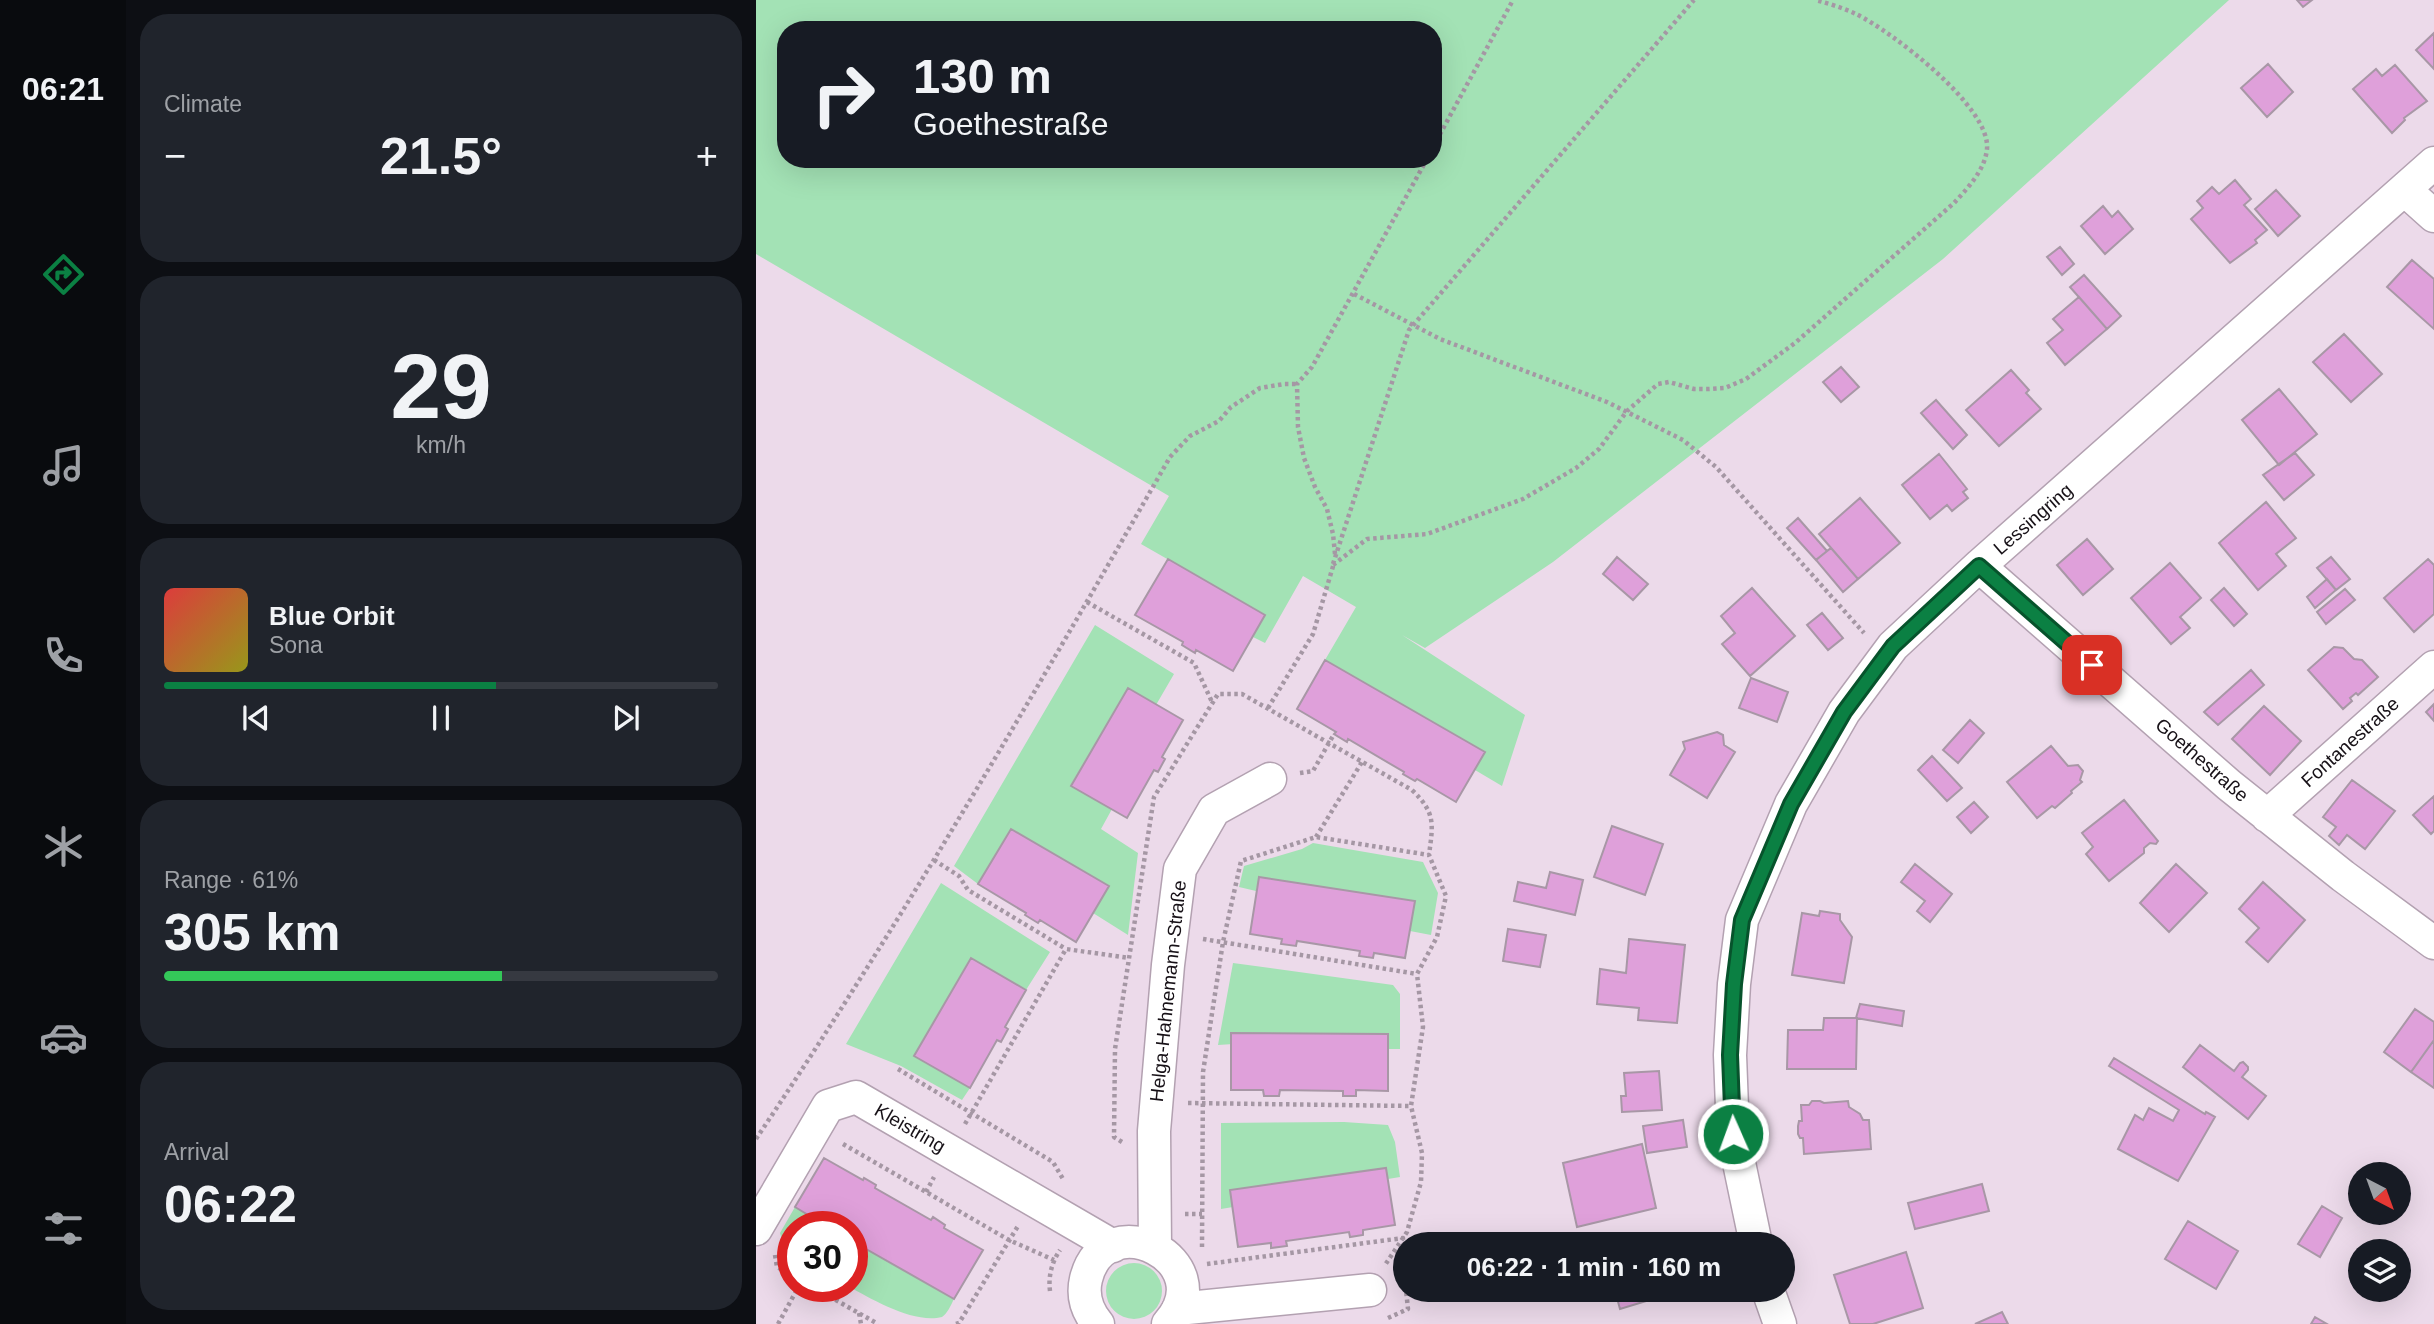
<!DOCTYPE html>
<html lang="en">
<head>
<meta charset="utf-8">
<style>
  :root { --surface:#171b24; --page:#20242c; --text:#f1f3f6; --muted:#9ea1a6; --line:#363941; --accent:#0b8043 }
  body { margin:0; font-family:Arial,sans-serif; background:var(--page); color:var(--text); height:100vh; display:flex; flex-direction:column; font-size:26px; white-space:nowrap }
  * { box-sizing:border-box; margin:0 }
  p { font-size:23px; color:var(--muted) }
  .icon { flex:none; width:38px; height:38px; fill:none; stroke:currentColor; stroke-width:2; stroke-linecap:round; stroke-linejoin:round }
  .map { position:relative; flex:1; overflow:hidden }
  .panel { display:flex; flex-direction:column; gap:14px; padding:14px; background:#0d0f14; width:630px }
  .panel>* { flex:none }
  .banner { position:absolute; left:21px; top:21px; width:665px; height:147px; border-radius:28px; box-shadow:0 7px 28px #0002; background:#171b24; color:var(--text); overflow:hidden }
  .needle { width:46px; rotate:139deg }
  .controls { position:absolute; left:1592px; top:1162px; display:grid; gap:14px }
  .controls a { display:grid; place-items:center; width:63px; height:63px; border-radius:50%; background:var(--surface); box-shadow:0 7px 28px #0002; font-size:35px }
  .speed { position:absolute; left:21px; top:1211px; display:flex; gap:14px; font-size:35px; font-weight:700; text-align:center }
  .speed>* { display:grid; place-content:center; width:91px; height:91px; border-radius:50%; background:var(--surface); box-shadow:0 7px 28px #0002; line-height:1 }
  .speed .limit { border:10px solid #d22; background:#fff; color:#111 }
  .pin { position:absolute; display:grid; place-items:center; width:60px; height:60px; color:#fff; margin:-30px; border-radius:14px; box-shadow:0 4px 10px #0006 }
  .me { position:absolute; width:77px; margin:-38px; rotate:358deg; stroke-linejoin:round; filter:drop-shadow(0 0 5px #0008) }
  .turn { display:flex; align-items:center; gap:24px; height:147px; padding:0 21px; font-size:32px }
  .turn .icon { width:91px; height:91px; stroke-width:2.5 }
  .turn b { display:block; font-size:49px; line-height:60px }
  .big { font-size:52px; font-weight:700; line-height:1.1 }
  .panel .card { flex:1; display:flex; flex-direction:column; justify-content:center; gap:10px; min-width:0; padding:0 24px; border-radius:28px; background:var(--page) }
  .panel .dial { align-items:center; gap:0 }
  .dial b { font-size:91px; line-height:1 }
  .song { display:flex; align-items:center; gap:21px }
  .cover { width:84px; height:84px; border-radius:10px; background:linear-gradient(135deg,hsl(0 70% 55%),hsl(60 70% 35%)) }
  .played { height:7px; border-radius:4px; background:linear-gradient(90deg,var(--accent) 60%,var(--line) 60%) }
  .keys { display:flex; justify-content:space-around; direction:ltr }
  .heat { display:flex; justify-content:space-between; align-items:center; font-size:38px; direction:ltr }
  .charge { height:10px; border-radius:5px; background:linear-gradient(90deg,#34c759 61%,var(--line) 0) }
  .trip { position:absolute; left:637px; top:1232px; width:402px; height:70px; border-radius:35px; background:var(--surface); box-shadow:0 7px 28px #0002; font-weight:700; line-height:70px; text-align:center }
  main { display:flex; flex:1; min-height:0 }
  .tabs { display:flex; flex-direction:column; width:126px; justify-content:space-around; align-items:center; background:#090b0e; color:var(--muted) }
  .tabs .icon { width:49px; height:49px }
  .tabs .on { color:var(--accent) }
  .tabs b { font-size:32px; color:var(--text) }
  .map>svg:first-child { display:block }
</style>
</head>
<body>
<main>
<nav class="tabs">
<b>06:21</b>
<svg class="icon on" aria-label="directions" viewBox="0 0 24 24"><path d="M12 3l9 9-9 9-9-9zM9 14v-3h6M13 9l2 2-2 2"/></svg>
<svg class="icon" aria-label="music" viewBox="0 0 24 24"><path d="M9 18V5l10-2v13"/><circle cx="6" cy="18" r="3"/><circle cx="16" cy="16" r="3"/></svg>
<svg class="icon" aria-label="phone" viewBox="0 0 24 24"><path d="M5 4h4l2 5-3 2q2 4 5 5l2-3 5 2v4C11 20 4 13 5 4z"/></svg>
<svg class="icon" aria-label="climate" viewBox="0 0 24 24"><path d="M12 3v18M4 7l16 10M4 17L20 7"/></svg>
<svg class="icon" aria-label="car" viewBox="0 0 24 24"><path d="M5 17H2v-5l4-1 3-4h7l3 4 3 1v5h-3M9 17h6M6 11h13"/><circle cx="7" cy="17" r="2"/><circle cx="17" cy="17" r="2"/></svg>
<svg class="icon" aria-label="filters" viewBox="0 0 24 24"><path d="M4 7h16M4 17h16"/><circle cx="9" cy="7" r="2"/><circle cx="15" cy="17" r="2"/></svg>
</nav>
<section class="panel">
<div class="card"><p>Climate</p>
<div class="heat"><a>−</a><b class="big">21.5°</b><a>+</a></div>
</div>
<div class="card dial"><b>29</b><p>km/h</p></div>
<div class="card">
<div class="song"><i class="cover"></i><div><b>Blue Orbit</b><p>Sona</p></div></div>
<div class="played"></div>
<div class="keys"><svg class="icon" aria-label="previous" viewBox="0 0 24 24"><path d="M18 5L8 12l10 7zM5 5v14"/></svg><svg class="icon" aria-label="pause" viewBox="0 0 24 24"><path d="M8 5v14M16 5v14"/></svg><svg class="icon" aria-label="next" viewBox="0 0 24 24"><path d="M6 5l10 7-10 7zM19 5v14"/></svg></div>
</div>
<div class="card"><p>Range · 61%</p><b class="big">305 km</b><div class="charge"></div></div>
<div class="card"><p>Arrival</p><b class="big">06:22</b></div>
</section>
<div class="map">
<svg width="1678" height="1324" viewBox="0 0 1678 1324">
  <rect width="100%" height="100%" fill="#ecdaea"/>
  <!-- green -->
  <path fill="#a3e2b5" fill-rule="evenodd" d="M0 0H1473L1187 259 797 562 669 648 646 635 769 715 746 786 719 770 728 752 569 660 600 607 547 576 509 643 497 637 509 615 385 544 413 496 0 254ZM30 30H677V159H30Z
    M339 625 418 674 400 705 372 688 315 785 356 809 345 829 382 853 372 935 337 913 352 886 255 829 222 884 198 866Z
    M557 843 667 862 682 893 675 935 654 931 658 901 503 877 500 891 483 887 488 866 546 849Z
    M185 883 294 952 270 990 214 959 158 1056 214 1088 206 1100 145 1066 90 1044Z
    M477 963 637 985 644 994V1049H632V1034L462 1045Z
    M588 1122 632 1125 639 1142 644 1177 632 1179 630 1168 475 1190 477 1207 465 1209V1123Z
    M39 1207 72 1227H37V1255L28 1246 24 1233Z
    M96 1241 198 1299C195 1305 191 1314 186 1317 158 1324 117 1300 92 1286H96Z
    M350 1291a28 28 0 1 1 56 0a28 28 0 1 1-56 0Z"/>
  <!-- building -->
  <path fill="#dfa0da" stroke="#a897a6" stroke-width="2" d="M1541 0H1556L1547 7Z
    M1678 33V69L1660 50Z
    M1512 64 1537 92 1511 117 1485 88Z
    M1639 65 1671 101 1648 118 1649 120 1636 133 1597 89 1620 69 1626 76Z
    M1479 180 1495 199 1488 205 1511 230 1499 240 1501 243 1474 263 1435 219 1447 208 1441 201 1456 187 1463 194Z
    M1520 190 1544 216 1522 236 1499 209Z
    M1347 206 1356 217 1362 211 1377 229 1349 254 1325 226Z
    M1304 247 1318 264 1306 275 1291 257Z
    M1656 260 1678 279V329L1631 287Z
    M1328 275 1365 316 1351 329 1314 287Z
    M1323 297 1351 329 1309 365 1291 343 1307 330 1297 319Z
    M1588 334 1626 374 1595 402 1557 362Z
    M1085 367 1103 387 1085 402 1067 382Z
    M1255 370 1273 390 1270 393 1285 409 1243 446 1210 410Z
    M1523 389 1561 434 1523 465 1486 420Z
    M1180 400 1211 435 1197 449 1165 413Z
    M1539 453 1558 475 1528 500 1507 475Z
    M1183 454 1211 489 1207 492 1212 498 1196 511 1191 505 1174 519 1146 485Z
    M1104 498 1144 543 1102 579 1063 534Z
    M1510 502 1540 538 1520 554 1530 566 1502 590 1463 543Z
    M1042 518 1071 551 1060 560 1031 528Z
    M1331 539 1357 569 1327 595 1301 565Z
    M1075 548 1102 579 1087 592 1060 560Z
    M861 557 892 584 877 600 847 574Z
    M1575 557 1594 579 1580 590 1561 568Z
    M412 559 509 615 477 671 440 650 439 653 426 645 427 642 379 615Z
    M1672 559 1678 565V614L1658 632 1628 598Z
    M1414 563 1445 598 1424 617 1434 628 1415 644 1375 598Z
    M1571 579 1580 590 1559 608 1551 597Z
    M996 588 1039 636 994 676 966 644 979 633 965 616Z
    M1468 588 1491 614 1478 626 1455 600Z
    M1589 589 1599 600 1570 624 1561 612Z
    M1066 613 1087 638 1072 650 1051 625Z
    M1578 647 1587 648 1598 659 1606 660 1622 677 1602 695 1600 693 1594 698 1596 701 1587 709 1552 670Z
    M569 660 729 752 700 802 661 779 659 781 647 774 648 772 592 739 591 742 578 734 580 732 541 709Z
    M1495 670 1508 685 1462 725 1448 712Z
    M995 678 1032 692 1021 722 983 708Z
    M372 688 427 720 406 757 409 759 402 772 398 770 371 818 315 786Z
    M1678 704V721L1670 712Z
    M1508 706 1545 741 1514 775 1476 739Z
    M1214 720 1228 733 1202 763 1187 750Z
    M961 732 967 735 968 745 979 752 951 798 914 775 929 749 927 742Z
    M1295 746 1312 766 1322 765 1327 771 1324 780 1326 782 1315 791 1316 793 1299 808 1296 806 1281 818 1251 782Z
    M1176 756 1206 788 1191 801 1162 770Z
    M1596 780 1639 811 1609 849 1591 835 1583 845 1573 836 1580 827 1567 817Z
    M1678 796V831L1675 834 1657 815Z
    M1368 800 1402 841 1400 844 1394 843 1388 848V853L1353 881 1330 854 1337 847 1326 833Z
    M1218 802 1232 817 1215 833 1201 817Z
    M856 826 907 844 889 895 838 877Z
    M255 829 353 886 320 942 284 920 282 923 269 915 270 913 222 884Z
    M1159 864 1196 894 1174 922 1161 911 1169 901 1145 882Z
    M1420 864 1451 893 1413 932 1384 903Z
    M794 872 827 880 819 915 758 901 762 882 790 888Z
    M503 877 659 901 649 958 618 953 617 958 603 956 604 951 541 941 540 946 525 944 526 939 494 934Z
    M1507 882 1549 920 1512 962 1490 942 1503 928 1483 909Z
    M1064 911 1084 914V920L1096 937 1088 983 1036 975 1046 913 1063 916Z
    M752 929 790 935 784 967 747 961Z
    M873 939 929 945 921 1023 882 1020 883 1008 841 1004 844 969 870 973Z
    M215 958 270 990 249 1027 252 1029 245 1042 241 1040 214 1088 158 1056Z
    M1104 1004 1148 1011 1146 1026 1100 1018Z
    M1659 1009 1678 1022V1040L1655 1072 1628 1052Z
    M1068 1018H1101L1100 1069H1031L1032 1030H1067Z
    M475 1033 632 1034V1091L600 1090V1096H587V1091L524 1090 523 1096H508L507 1090H475Z
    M1678 1040V1088L1655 1072Z
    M1444 1045 1478 1071 1484 1063 1487 1062 1492 1067V1070L1486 1077 1510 1096 1492 1119 1427 1067Z
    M1358 1058 1449 1114 1450 1112 1459 1117 1422 1181 1362 1149 1379 1115 1387 1120 1393 1108 1417 1121 1423 1110 1353 1066Z
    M903 1071 906 1110 866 1112 865 1096H870L868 1073Z
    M1056 1101H1064L1068 1103 1092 1101 1093 1107 1104 1114 1107 1120H1113L1115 1149 1048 1154 1047 1138H1044L1042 1134V1126L1043 1121H1046L1045 1105H1053Z
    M927 1120 931 1147 891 1153 887 1126Z
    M886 1144 900 1208 821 1227 807 1163Z
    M68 1158 107 1180 108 1178 120 1185 119 1188 175 1220 177 1217 189 1225 188 1228 227 1250 198 1299 96 1241V1227H72L39 1207Z
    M630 1168 639 1225 607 1230V1235L594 1237 593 1232 530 1241 531 1246 515 1248V1243L482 1247 474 1190Z
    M1226 1184 1233 1211 1159 1229 1152 1203Z
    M1566 1206 1586 1218 1564 1257 1542 1244Z
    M1432 1221 1482 1251 1460 1289 1409 1259Z
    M904 1236 906 1244H876Z
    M1150 1252 1167 1308 1117 1324H1094L1078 1275Z
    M853 1290H920V1292L864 1309 861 1298 854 1295Z
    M1246 1312 1252 1324H1219Z
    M1559 1317 1571 1324H1555Z"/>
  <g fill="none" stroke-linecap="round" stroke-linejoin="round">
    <defs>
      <path id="minor" d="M1649 190 1678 216
        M1223 566 1473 785 1587 876 1678 943
        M1511 816 1678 667
        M0 1229 72 1106 100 1097 357 1246
        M1000 1244 977 1134 974 1055 978 984 986 920 1035 804 1088 712 1137 646 1223 566 1678 163
        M399 1247 398 1131 412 965 424 869 458 810 514 779
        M1012 1290 1024 1324
        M422 1309 614 1290
        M342 1324C331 1311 326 1296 330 1279 349 1201 468 1261 412 1324"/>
    </defs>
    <!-- minor casing -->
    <use href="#minor" stroke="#b3a1b1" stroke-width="35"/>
    <!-- path -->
    <path stroke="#a597a4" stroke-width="4.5" stroke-dasharray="3.5 3.5" stroke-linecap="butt" d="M677 147 757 0
      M598 294 684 339 851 402 927 440 960 467 1108 633
      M579 554 577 534 571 509 559 487 548 458 542 427 541 384 556 367 671 159
      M577 564 653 330 938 0
      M577 565 611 539 671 534 767 499 820 468 843 449 871 411 902 384 913 382 938 389H953L969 388 990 379 1039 343 1198 203C1211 189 1229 170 1231 149 1235 107 1135 31 1100 14 1087 8 1072 3 1059 0
      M331 602 438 663 456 702
      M512 708 557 634 578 563
      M544 773 557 771 578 734
      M560 837 606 762
      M178 860 203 876 212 890 310 949
      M447 939 661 974
      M142 1069 297 1162 307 1179
      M432 1103 655 1106
      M209 1124 310 949 373 958
      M0 1139C148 918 282 688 414 457L434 436 463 421 475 407 504 388 528 384H541
      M366 1142 358 1137 359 1049 398 797 462 694H486L656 790C680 813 677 824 673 855
      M87 1144 253 1240 298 1260
      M170 1192 178 1177
      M429 1214H446
      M446 1247 447 1072 467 942 485 861 560 837 673 855 690 896 681 937 661 974 667 1027 655 1106 666 1153 665 1182 651 1232 629 1265
      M19 1255 21 1267 37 1276
      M451 1264 647 1238 649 1275
      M55 1286 122 1324
      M294 1291C292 1276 296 1262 304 1250
      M103 1313 105 1324
      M632 1318 652 1309 650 1290
      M22 1324 43 1286
      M200 1324 203 1323 262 1226"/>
    <!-- minor -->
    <use href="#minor" stroke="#fff" stroke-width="32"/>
  </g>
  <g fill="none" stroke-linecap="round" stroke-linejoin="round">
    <defs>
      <path id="route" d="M977 1134 974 1055 978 984 986 920 1035 804 1088 712 1137 646 1223 566 1336 665"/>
    </defs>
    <!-- route casing -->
    <use href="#route" stroke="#07532c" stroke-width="18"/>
    <!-- route -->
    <use href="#route" stroke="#0b8043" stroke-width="12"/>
  </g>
  <g text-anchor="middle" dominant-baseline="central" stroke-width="5" stroke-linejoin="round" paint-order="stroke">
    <!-- street labels -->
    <g font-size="19" fill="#171117" stroke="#fff">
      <text transform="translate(1277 519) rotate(-41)">Lessingring</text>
      <text transform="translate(1594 742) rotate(-42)">Fontanestraße</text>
      <text transform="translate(1446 760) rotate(41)">Goethestraße</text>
      <text transform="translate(412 991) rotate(-84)">Helga-Hahnemann-Straße</text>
      <text transform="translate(154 1128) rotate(30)">Kleistring</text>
    </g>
  </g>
</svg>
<div class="controls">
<a><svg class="needle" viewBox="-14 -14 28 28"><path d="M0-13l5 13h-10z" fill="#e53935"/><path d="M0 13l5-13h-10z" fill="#9ea1a6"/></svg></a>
<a><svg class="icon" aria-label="layers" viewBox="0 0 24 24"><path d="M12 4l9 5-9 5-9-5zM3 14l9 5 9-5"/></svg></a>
</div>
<div class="speed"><div class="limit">30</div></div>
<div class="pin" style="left:1336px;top:665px;background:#d93025"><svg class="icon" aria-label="arrive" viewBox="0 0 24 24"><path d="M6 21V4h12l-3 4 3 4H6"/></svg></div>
<svg class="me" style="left:977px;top:1134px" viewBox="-20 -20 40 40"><circle r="17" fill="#0b8043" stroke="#fff" stroke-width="3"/><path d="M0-11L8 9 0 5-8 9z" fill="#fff"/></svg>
<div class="trip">06:22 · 1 min · 160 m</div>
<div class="banner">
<div class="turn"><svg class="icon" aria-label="right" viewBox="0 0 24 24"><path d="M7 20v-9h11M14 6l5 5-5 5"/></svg><div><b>130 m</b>Goethestraße</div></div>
</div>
</div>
</main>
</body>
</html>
